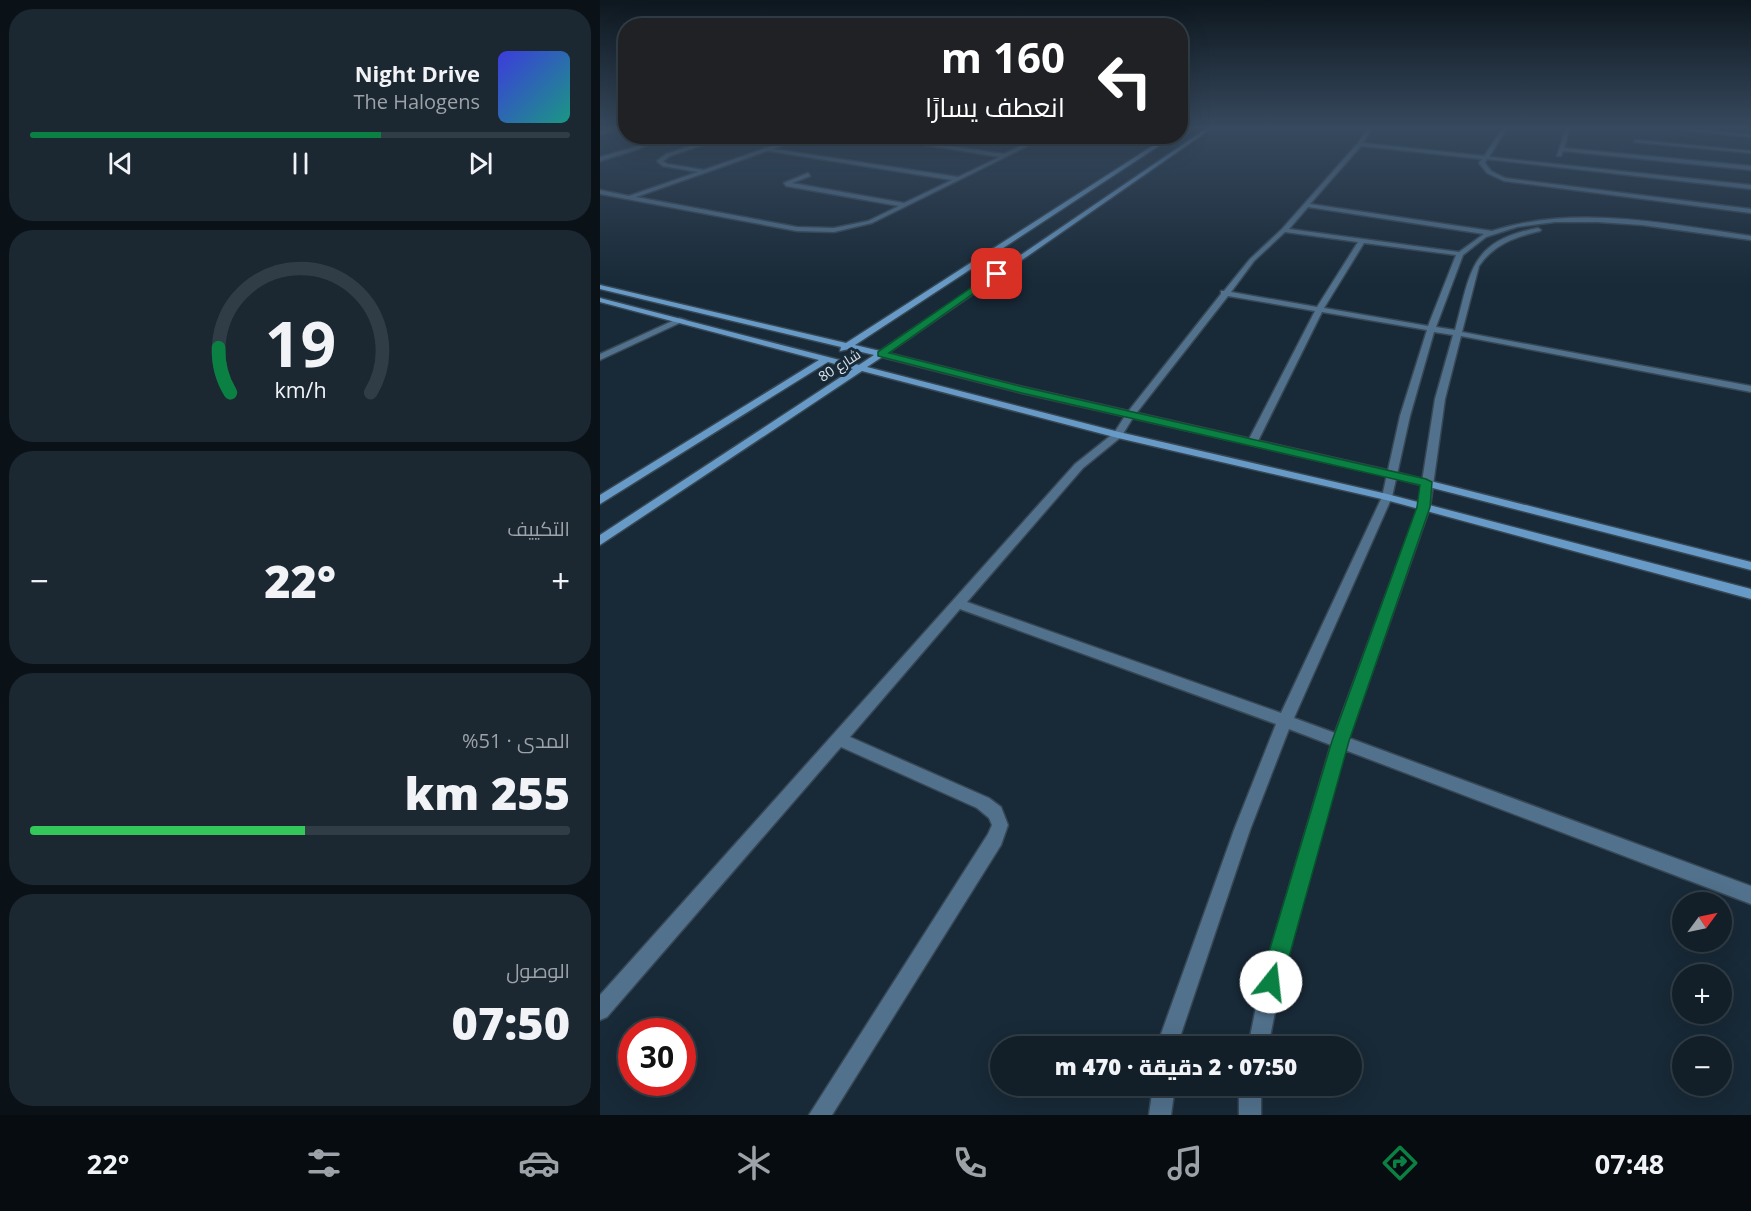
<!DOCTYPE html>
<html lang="ar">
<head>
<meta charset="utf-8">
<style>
  :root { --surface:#121f29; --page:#1b2731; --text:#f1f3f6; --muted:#9ca2a8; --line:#313d46; --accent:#0b8043 }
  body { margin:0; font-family:"Open Sans",Cairo,sans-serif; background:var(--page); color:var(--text); direction:rtl; height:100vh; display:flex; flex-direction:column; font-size:22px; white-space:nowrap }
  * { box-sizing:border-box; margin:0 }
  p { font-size:20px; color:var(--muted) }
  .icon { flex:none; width:33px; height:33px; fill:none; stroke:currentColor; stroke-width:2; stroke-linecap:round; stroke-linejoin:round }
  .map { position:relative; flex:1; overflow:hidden; direction:ltr }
  .details { display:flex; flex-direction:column; gap:9px; padding:9px; background:#0a1117; width:600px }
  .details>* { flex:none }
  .hud { position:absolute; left:18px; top:18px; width:570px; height:126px; border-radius:24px; box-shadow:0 6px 24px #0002,0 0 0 2px var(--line); direction:rtl; background:#202124; color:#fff; overflow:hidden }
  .needle { width:39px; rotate:57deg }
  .fabs { position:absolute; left:1072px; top:892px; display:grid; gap:12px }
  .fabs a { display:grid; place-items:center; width:60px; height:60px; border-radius:50%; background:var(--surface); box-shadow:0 6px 24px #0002,0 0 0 2px var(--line); font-size:30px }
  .speed { position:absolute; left:18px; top:1018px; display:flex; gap:12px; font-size:30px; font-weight:700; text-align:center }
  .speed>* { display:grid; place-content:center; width:78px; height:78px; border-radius:50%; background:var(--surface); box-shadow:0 6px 24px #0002,0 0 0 2px var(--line); line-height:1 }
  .speed .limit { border:9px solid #d22; background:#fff; color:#111 }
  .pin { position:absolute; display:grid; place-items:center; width:51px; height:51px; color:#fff; margin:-26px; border-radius:12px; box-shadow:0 3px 9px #0006 }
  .me { position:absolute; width:66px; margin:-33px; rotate:16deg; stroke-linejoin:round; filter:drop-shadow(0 0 4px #0008) }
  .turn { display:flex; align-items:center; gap:21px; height:126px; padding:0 24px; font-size:27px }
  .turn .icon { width:78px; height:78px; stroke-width:2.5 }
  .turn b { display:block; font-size:42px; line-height:51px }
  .big { font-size:45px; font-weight:800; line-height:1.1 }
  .details .tile { flex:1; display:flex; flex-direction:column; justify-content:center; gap:9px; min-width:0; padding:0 21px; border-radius:24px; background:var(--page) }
  .details .dial { align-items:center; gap:0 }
  .dial svg { height:156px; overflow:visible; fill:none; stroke:var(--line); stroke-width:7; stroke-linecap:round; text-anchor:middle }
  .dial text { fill:var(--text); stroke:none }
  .song { display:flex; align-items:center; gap:18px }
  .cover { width:72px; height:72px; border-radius:9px; background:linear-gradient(135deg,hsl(240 70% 55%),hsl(170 70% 35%)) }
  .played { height:6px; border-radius:3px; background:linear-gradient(90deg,var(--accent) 65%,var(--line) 65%) }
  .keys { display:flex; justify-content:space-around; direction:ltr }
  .heat { display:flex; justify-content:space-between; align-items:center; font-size:33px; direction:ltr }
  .charge { height:9px; border-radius:4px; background:linear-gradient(90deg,#34c759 51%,var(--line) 0) }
  .trip { position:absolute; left:390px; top:1036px; width:372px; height:60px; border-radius:30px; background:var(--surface); box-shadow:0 6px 24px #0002,0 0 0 2px var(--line); font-weight:800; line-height:60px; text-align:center; direction:rtl }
  .menu { display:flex; height:96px; justify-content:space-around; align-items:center; background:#070c10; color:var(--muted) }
  .menu .icon { width:42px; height:42px }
  .menu .active { color:var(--accent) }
  .menu b { font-size:27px; color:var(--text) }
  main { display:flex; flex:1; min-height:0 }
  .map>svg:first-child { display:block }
</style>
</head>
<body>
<main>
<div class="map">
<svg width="1151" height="1115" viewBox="0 0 1151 1115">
  <rect width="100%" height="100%" fill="#182937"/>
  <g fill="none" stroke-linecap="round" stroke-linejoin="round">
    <defs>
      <path id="street" d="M768 128H772L763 143 884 156 903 128H907L889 157 1151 185V189L887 159 885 163 891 171 905 178 1151 209V213L904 181 887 173 879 163 882 159 761 146 710 204 892 231C975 204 1067 224 1151 236V240L1042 225 998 222H955L917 227 886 237 863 255 836 327 855 330C871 272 869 241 938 228L941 230 940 231C915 237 894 244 879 266L862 332 1151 386V392L861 336 845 399 830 507 749 738 1151 886V904L745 750 681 982 668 1047H648L661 982 731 745 689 729 650 830 580 1037 579 1047H559L560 1037 634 830 676 724 360 609 250 737 389 798 401 807 408 825 401 845 232 1115H209L388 834 392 825 389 818 377 808 241 747 7 1017 0 1020V995L475 464 514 433 527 413 621 294V291H624L650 259 682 229 758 143ZM708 207 884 234 859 252 689 229ZM685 232 758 242 717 307 631 292 654 261ZM764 243 856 255 828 326 724 308ZM628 296 715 311 648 441 653 444 658 441 722 312 827 330 800 416 782 497 681 713 367 602 483 468 521 437 534 416ZM834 332 853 335 835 399 818 507 735 733 694 718 792 497 810 416Z
        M966 128H970L964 148 1151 166V170L963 151 961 156H957Z
        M1073 128 1151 135V137L1075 129Z
        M11 129 13 131 0 134V132Z
        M57 136H64L39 149 0 161V157L35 147Z
        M122 136H130L70 156 63 161 67 164 104 170 200 136H208L173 149 358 177 400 157 300 141 307 136H313L307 140 404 154 441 136H448L272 223 234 232 197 231 0 194V190L29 196 98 172 63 166 57 161 66 154ZM167 151H169L352 180 304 203 192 183 210 176 208 173 184 183 186 186 299 206 268 221 234 228 197 227 36 197Z
        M1036 140 1151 151V153L1034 142Z
        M79 318 86 320 0 360V354Z
        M553 1086H575L571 1115H549Z
        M639 1086H661V1115H639Z"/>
      <path id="secondary" d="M587 128V129L580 132V129Z
        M607 128H612L288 353 423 387 791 471 1151 562V570L790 477 422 393 282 357 267 367 519 432 787 494 1151 589V599L786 500 518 438 262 371 0 545V535L253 369 228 362 0 504V495L219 360 0 302V298L259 365 274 355 249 349 240 351 241 347 0 289V285L246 343 568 136H574L255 345 280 351Z"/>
    </defs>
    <!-- street casing -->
    <use href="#street" stroke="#374754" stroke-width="3"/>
    <!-- secondary casing -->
    <use href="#secondary" stroke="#374754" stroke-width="3"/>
    <!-- street -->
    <use href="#street" fill="#51718c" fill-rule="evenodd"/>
    <!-- secondary -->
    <use href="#secondary" fill="#679ac6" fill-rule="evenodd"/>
  </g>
  <!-- sky -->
  <linearGradient id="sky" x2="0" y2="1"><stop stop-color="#0d171e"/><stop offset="0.45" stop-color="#37495e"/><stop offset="1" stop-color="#37495e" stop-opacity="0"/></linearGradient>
  <rect width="1151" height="284" fill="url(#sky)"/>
  <!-- route -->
  <path fill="#0b8043" stroke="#07532c" stroke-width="1.5" d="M394 272 401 274 289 353 423 387 826 479 832 482 830 507 749 741 682 982 679 990 671 993 663 990 660 982 732 741 817 507 820 485 422 393 278 356V352Z"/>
  <g text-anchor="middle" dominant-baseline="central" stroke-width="6" stroke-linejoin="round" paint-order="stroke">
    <!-- far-street labels -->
    <g font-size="14" fill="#d9e4ed" stroke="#182937">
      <text transform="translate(239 365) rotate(-33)">شارع 80</text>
    </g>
  </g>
</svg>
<div class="fabs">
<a><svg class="needle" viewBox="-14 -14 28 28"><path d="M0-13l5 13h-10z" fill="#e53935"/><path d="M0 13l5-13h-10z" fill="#9ca2a8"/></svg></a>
<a>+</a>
<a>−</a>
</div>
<div class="speed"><div class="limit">30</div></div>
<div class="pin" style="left:397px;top:274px;background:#d93025"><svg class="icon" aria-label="arrive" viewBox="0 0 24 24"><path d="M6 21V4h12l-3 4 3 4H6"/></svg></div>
<svg class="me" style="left:671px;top:982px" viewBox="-20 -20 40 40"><circle r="19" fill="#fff"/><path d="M0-13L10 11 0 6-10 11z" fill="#0b8043"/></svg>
<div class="trip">07:50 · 2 دقيقة · 470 m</div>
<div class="hud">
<div class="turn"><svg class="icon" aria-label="left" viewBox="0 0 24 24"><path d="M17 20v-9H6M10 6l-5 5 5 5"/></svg><div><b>160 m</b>انعطف يسارًا</div></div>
</div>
</div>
<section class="details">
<div class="tile">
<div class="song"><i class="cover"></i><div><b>Night Drive</b><p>The Halogens</p></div></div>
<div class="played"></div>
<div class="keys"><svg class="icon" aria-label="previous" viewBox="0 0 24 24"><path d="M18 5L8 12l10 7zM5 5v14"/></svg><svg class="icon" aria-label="pause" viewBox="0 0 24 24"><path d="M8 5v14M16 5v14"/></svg><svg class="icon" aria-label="next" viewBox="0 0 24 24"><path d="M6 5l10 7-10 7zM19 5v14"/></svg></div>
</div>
<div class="tile dial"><svg viewBox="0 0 100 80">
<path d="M14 69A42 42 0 1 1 86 69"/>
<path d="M14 69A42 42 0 0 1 8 46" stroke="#0b8043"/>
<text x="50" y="56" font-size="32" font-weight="700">19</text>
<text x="50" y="72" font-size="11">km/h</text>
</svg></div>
<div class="tile"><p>التكييف</p>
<div class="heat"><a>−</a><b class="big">22°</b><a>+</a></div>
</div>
<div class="tile"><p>المدى · 51%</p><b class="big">255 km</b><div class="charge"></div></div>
<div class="tile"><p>الوصول</p><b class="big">07:50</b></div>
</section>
</main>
<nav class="menu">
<b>07:48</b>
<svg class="icon active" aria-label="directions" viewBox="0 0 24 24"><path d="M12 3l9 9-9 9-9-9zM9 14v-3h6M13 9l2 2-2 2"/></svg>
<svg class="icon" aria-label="music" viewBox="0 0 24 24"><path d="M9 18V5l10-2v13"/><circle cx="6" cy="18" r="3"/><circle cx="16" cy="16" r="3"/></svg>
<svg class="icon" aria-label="phone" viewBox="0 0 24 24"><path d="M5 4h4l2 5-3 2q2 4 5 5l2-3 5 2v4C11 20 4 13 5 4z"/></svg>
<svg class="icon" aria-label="climate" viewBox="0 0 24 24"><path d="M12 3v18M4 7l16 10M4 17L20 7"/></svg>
<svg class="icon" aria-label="car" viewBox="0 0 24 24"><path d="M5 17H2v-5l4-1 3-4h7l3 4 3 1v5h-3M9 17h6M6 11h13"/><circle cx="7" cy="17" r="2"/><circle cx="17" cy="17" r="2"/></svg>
<svg class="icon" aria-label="filters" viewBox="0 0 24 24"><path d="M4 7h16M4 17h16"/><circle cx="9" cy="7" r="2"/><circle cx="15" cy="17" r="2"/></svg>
<b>22°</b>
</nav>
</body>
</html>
